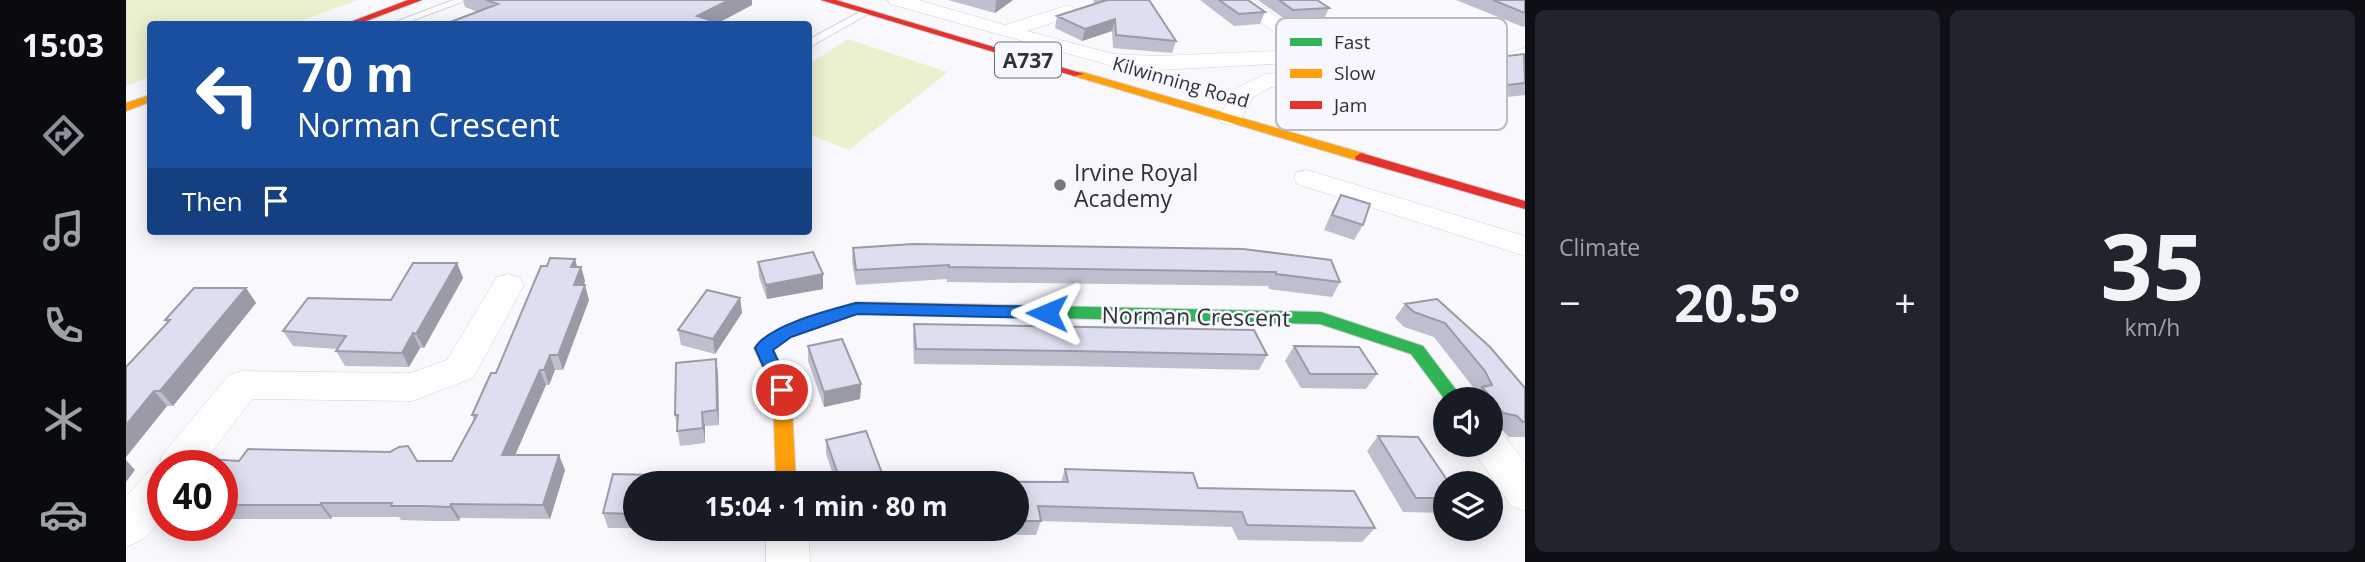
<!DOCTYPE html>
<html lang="en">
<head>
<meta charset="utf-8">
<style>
  :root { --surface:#171b24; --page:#20242c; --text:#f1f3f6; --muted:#9ea1a6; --accent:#8c9099 }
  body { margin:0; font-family:"Open Sans",sans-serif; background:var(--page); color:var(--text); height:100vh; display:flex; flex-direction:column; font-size:26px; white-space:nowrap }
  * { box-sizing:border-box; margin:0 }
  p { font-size:23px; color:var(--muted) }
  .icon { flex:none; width:38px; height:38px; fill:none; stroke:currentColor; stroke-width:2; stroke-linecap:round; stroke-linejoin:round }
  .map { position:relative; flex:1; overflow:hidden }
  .sheet { display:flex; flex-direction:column; gap:10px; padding:10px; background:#0d0f14; width:840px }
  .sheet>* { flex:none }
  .banner { position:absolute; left:21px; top:21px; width:665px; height:214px; border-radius:7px; box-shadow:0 4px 18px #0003; background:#1a4fa0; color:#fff; overflow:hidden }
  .buttons { position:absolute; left:1307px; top:387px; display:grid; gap:14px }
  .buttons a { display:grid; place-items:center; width:70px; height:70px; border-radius:50%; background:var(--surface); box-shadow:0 4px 18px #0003; font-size:35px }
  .speed { position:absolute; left:21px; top:450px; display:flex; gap:14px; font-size:35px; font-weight:700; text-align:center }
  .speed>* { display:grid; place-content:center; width:91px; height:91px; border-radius:50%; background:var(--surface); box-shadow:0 4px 18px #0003; line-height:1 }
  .speed .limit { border:10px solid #d22; background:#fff; color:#111 }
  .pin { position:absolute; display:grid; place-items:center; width:60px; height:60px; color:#fff; margin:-30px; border:4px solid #fff; border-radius:50%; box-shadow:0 2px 7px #0007 }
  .me { position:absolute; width:77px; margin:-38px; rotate:271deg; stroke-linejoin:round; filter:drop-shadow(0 0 5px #0008) }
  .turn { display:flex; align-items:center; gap:24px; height:147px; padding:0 35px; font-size:32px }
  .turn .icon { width:91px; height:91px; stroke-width:2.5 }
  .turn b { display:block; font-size:49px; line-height:60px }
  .then { display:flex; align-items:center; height:66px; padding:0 35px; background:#0003; gap:14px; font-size:26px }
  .big { font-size:52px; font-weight:700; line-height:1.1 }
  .sheet .widget { flex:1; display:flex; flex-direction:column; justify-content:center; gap:10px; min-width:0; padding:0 24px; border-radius:10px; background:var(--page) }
  .sheet .dial { align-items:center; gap:0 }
  .dial b { font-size:91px; line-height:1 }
  .heat { display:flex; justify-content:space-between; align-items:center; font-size:38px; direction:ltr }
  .sheet .tiles { flex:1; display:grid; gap:10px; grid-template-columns:repeat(2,1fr) }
  .trip { position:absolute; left:497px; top:471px; width:406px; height:70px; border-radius:35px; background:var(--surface); box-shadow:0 4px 18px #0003; font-weight:700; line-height:70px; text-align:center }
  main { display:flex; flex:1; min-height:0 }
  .tab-bar { display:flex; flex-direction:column; width:126px; justify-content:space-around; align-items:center; background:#090b0e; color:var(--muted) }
  .tab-bar .icon { width:49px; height:49px }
  .tab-bar .on { color:var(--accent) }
  .tab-bar b { font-size:32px; color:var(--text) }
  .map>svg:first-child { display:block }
</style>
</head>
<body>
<main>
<nav class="tab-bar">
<b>15:03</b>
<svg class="icon on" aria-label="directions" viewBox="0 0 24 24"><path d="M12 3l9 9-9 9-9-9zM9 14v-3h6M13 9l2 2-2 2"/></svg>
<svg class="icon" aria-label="music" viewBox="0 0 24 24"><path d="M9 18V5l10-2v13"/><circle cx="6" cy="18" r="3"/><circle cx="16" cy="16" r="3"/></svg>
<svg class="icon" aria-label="phone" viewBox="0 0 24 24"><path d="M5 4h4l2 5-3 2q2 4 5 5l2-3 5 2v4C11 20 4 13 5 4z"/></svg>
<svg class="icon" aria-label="climate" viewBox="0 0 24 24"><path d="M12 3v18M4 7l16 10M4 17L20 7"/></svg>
<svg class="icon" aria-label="car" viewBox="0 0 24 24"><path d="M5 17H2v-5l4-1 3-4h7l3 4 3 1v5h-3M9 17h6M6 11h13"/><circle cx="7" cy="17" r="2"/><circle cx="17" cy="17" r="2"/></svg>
</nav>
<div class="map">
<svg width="1399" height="562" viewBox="0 0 1399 562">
  <rect width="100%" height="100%" fill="#f8f8fd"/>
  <!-- green -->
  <path fill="#ebf1ce" d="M0 0H232L166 24H24V77L0 86Z
    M722 39 822 72 723 150 682 134 683 64Z"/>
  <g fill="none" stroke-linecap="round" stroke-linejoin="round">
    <defs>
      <path id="lane" d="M327 0H341L277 24H264Z
        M739 9 744 12 742 14 682 48V40Z"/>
      <path id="street" d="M762 0H792L879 25 943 5 953 11 950 15 901 31 987 54 1032 56 1171 50 1107 0H1128L1208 59 1205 64 1197 65 1187 62 1032 70 987 66 764 4Z
        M1399 48V63L1392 64 1222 83 1145 87 1127 97 1113 123 1104 125 1095 123 1092 118 1110 88 1140 74 1222 69 1387 52Z
        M1181 170 1399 236V256L1171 184 1168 178 1171 172Z
        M382 274 393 277 398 285 347 378 286 401 126 399 75 466H37C37 503 42 532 0 547V497L23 471 32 467 37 454 103 375 116 371 284 373 321 360 371 277Z
        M1365 429 1376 433 1399 462V511L1385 506 1343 444H1365Z
        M640 528H682L684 562H640Z"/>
      <path id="fast" d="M879 305 1195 312 1297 346 1337 399H1320V401L1285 354 1194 324 879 317 871 311Z"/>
      <path id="slow" d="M948 72H956L1240 154 1241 157 1240 160H1230L948 76Z
        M24 95V102L0 111V103Z
        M729 302 879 305 887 311 879 317 730 314 665 337 647 350 665 390 670 483H650L647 390 628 348 653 329Z"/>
      <path id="jam" d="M282 0H296L232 24H219Z
        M695 0H710L958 74 948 76Z
        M1235 153 1399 201V209L1230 160 1229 157Z"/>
    </defs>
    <!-- lane casing -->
    <use href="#lane" stroke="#d2d2d6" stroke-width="2"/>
    <!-- street casing -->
    <use href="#street" stroke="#d2d2d6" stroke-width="1"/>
    <!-- fast casing -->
    <use href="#fast" stroke="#d2d2d6" stroke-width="2"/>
    <!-- slow casing -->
    <use href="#slow" stroke="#d2d2d6" stroke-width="2"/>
    <!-- jam casing -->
    <use href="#jam" stroke="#d2d2d6" stroke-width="2"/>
    <!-- path -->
    <path stroke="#dcdcde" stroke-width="2.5" stroke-dasharray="3.5 2.5" stroke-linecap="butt" d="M1185 96 1190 121"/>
    <!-- lane -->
    <use href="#lane" fill="#fefeff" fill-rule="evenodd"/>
    <!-- street -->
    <use href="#street" fill="#fefeff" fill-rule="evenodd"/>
    <!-- fast -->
    <use href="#fast" fill="#30b455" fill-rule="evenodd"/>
    <!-- slow -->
    <use href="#slow" fill="#ff9f0a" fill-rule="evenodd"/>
    <!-- jam -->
    <use href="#jam" fill="#e5322d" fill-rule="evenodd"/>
  </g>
  <!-- wall -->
  <path fill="#bebfce" d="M337 0H626V5L592 23 352 12 339 7Z
    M822 0H887L869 13Z
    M968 0H1023L1050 41 1046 53 987 48 986 31 956 41 929 28 931 16 967 5Z
    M1074 0H1122L1139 12 1134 24 1108 26Z
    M1132 0H1191L1203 8 1198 19 1163 22Z
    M1330 0H1399V26L1397 27Z
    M1224 32 1369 39 1362 52 1250 64 1219 44Z
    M1399 55V95L1355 100 1254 105 1231 86 1237 73 1280 71 1282 67Z
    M1215 195 1237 225 1228 240 1198 230 1207 209Z
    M727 248 1117 249 1214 282 1206 297 1143 289 1142 286 821 282V279L730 285 726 262Z
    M449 259 451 267H455L459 281 458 285 463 300 437 370H429L423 385H420L389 455 439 470 424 519 334 518 333 521H307L275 520 273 517H206L205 519H96V466L113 461H326L348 421 346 415 370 373 421 266Z
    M632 262 697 289 641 299 633 277Z
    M331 263 337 278 298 348H294L283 367 219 366 210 351 211 349 167 346 157 331 265 300Z
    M120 288 130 303 47 406H41L0 457V367L41 323 39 320Z
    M614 298 616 313 589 354 555 345 552 330Z
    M1311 299 1399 388V437H1383L1377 431 1365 428V399H1345L1350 394 1346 386 1308 337 1278 327 1269 318 1279 304Z
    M788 324 1141 355 1133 370 943 366 788 364 787 339Z
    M682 346 735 384 734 399 698 407 682 361Z
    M1168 346 1251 374 1240 389 1175 388 1159 361Z
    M590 359 592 374 593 425 579 426V443L554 446 549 415Z
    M1252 436 1320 498 1319 513 1277 512 1241 451Z
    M700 440 759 481 935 482 939 469 1072 488 1249 528 1236 542 1112 540 1106 527 915 521 910 535 789 534V528H891V483H710L700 454Z
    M509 483V528H482L477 513Z
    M514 528H558V530Z
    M724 528H780L728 541Z"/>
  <!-- shaded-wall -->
  <path fill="#9b9ba7" d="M603 0H626V5L590 24 571 16Z
    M872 0H887L869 13 870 1Z
    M989 19 986 31 956 41 959 29Z
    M449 259 453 273 455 267 459 281 453 299 448 285 445 267Z
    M331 263 337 278 298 348 290 334Z
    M697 274V289L641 299 640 285Z
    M459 285 463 300 437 370 432 355Z
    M120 288 130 303 47 406 34 391Z
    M614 298 616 313 589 354 587 339Z
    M287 333 294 348 283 367 276 353Z
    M424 355 429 370 423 385 418 370Z
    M590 359 592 374 593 425 591 410Z
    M414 370 420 385 383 469 376 455Z
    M735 384 734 399 698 407V392Z
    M28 391 41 406 0 457V425Z
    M576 412 579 426V443L577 428Z
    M433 455 439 470 424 519 417 505Z
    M0 460 9 470 0 482Z
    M195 503 206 517 205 519 194 505Z
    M325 504 334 518 333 521 324 507Z
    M729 528H780L728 541Z"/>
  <!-- building -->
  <path fill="#dddeef" stroke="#9b9ba7" stroke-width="2" d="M360 0H603L571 16 597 24H319L372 4Z
    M976 0H1023L1050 41 990 35 989 19 959 29 931 16 978 1Z
    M1093 0H1122L1139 12 1113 14Z
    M1153 0H1191L1203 8 1167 10Z
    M1367 0H1399V13Z
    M1398 54 1399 83 1363 87 1261 92 1237 73 1288 70 1282 67Z
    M1215 195 1244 204 1237 225 1206 215Z
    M787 244 1117 249 1205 260 1214 282 1150 274V272L823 267V265L730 270 727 248Z
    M687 252 697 274 640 285 632 262Z
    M424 258 449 259 445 267H455L448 285H459L432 355H424L418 370H414L376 455H433L417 505 325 504 324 507 298 506H265L266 503H195L194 505H96V466H76L81 459 113 461 122 449 264 452 273 447 282 446 291 461H326L351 415H346L365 373H370L415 266H421Z
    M287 263H331L290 334 287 333 276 353 210 351 220 336 157 331 182 298 265 300Z
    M68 288H120L34 391H28L0 425V367L44 320H39Z
    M581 290 614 298 587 339 552 330Z
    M1311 299 1364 347 1399 388V422H1397L1391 416 1377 413 1356 387 1366 385 1359 371 1319 323 1288 312 1279 304Z
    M788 324 1128 330 1141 355 947 351 790 349Z
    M716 339 735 384 698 392 682 346Z
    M1168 346 1233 347 1251 374H1184Z
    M590 359 591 410 576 412 577 428 551 431 552 415H549L550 363Z
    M740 431 759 481 942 482 939 469 1067 473 1072 488 1228 491 1249 528 1121 525 1116 512 912 506 915 521H891V483H715L700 440Z
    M1252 436 1292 437 1323 483H1320V498H1290Z
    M487 474 562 476 561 483H509V514L477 513Z"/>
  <!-- route -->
  <path fill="#1a73e8" stroke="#114b97" stroke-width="2" d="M730 303 921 307 930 313 921 318 731 314 665 337 647 350 666 390 663 395H650L629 348C642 325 704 310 730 303Z"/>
  <!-- markers -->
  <circle fill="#77777b" stroke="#f6f7ff" stroke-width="2.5" cx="934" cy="185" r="7"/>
  <g text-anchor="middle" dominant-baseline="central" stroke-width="5" stroke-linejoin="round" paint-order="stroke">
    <!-- far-street labels -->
    <g font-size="19" fill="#313235" stroke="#f6f7ff">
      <text transform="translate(1055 82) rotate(16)">Kilwinning Road</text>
    </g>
    <!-- shield labels -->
    <rect fill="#f6f7ff" stroke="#6c6d72" stroke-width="2" x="869" y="42.5" width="66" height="35" rx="5"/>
    <g font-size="21" font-weight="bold" fill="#313235">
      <text x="902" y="60">A737</text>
    </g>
    <!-- poi labels -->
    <g font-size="23" fill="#313235" stroke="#f6f7ff" text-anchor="start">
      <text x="948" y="172">Irvine Royal<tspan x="948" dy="26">Academy</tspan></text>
    </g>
    <!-- street labels -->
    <g font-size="23" fill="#313235" stroke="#f6f7ff">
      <text transform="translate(1070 316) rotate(1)">Norman Crescent</text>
    </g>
  </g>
  <!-- legend -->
  <rect x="1150" y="18" width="231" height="112" rx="10" fill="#f6f7ff" stroke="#bbbcc2" stroke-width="2"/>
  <rect x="1164" y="38" width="32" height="8" fill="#30b455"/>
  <rect x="1164" y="69" width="32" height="9" fill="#ff9f0a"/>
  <rect x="1164" y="101" width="32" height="8" fill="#e5322d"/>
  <g font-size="19" fill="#313235">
    <text x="1208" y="49">Fast</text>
    <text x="1208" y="80">Slow</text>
    <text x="1208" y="112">Jam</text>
  </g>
</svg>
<div class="buttons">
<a><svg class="icon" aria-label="sound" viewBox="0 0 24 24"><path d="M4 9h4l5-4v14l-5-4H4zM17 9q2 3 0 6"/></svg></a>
<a><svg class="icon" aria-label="layers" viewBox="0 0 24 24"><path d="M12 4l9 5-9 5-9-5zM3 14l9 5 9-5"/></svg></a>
</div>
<div class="speed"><div class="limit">40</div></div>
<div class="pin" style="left:656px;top:390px;background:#d93025"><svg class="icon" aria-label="arrive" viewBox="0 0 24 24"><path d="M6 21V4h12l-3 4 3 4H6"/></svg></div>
<svg class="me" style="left:921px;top:313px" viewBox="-20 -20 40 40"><path d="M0-17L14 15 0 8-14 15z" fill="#1a73e8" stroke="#fff" stroke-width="4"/></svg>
<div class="trip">15:04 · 1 min · 80 m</div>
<div class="banner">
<div class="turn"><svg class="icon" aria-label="left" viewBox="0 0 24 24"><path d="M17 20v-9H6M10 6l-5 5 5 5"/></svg><div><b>70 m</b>Norman Crescent</div></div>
<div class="then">Then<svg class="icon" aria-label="arrive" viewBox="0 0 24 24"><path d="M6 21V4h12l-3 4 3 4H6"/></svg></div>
</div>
</div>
<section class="sheet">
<div class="tiles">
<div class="widget"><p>Climate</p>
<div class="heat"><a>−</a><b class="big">20.5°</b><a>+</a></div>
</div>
<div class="widget dial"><b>35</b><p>km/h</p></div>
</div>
</section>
</main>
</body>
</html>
